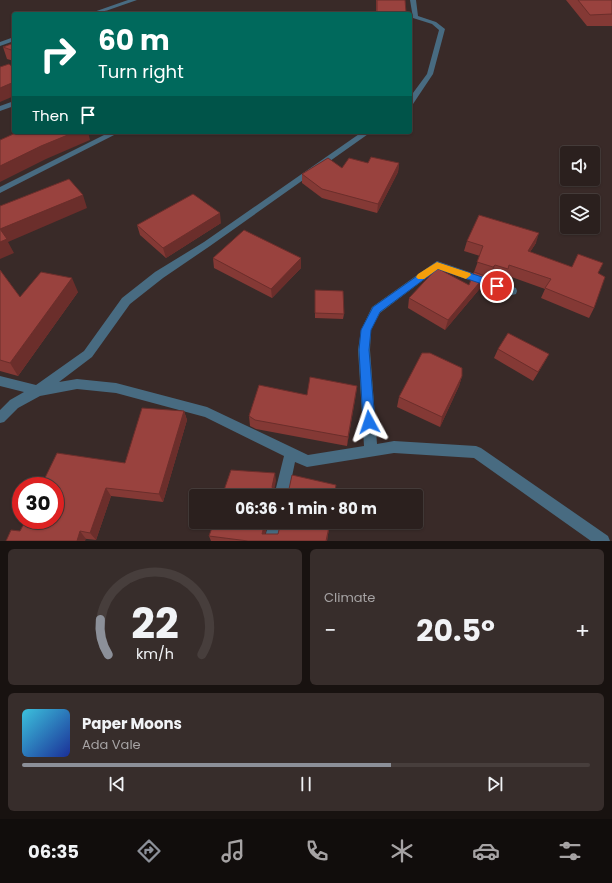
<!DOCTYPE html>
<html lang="en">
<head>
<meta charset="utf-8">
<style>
  :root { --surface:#2b201e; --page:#372d2b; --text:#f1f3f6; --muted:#a6a3a4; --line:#473e3c; --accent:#8c9099 }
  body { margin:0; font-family:Poppins,sans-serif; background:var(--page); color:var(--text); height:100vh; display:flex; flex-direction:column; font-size:15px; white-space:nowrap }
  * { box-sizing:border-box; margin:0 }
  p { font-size:13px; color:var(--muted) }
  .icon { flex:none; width:22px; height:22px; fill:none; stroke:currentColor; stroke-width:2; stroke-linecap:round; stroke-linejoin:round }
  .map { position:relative; height:541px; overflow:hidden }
  .side { display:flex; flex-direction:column; gap:8px; padding:8px; background:#181210; flex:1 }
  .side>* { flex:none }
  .guide { position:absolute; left:12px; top:12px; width:400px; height:122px; border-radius:4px; box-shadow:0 1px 3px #0004,0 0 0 1px var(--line); background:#00695c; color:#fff; overflow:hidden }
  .controls { position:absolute; left:560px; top:146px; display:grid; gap:8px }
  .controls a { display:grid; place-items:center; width:40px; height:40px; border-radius:4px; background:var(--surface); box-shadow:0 1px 3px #0004,0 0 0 1px var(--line); font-size:20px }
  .speed { position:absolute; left:12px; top:477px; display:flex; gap:8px; font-size:20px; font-weight:700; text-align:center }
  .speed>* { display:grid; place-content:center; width:52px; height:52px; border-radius:50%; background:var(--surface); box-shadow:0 1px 3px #0004,0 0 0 1px var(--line); line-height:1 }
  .speed .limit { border:6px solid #d22; background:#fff; color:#111 }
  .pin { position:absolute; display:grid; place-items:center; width:34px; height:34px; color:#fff; margin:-17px; border:2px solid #fff; border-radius:50%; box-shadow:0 1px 4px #0007 }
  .me { position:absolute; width:44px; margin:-22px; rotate:355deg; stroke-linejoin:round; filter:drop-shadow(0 0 3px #0008) }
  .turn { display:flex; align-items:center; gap:14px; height:84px; padding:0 20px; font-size:18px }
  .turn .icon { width:52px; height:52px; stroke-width:2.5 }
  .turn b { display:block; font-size:28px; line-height:34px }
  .then { display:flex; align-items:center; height:38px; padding:0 20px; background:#0003; gap:8px; font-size:15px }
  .big { font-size:30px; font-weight:700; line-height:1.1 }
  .side .card { flex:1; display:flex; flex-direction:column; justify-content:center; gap:6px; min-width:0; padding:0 14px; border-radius:6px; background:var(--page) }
  .side .dial { align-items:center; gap:0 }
  .dial svg { height:104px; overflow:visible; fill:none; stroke:var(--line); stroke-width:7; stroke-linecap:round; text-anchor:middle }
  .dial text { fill:var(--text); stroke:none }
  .song { display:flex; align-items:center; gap:12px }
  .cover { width:48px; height:48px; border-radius:6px; background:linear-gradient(135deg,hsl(190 70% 55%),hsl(230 70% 35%)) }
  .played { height:4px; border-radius:2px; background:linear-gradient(90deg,var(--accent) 65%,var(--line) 65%) }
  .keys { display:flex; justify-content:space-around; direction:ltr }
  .heat { display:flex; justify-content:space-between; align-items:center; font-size:22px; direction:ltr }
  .side .tiles { flex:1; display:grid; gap:8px; grid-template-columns:1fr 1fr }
  .card:last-child { grid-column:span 2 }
  .trip { position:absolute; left:189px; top:489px; width:234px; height:40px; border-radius:4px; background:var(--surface); box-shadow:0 1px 3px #0004,0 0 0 1px var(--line); font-weight:700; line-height:40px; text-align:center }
  .menu { display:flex; height:64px; justify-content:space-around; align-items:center; background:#110d0c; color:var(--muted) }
  .menu .icon { width:28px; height:28px }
  .menu .selected { color:var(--accent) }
  .menu b { font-size:18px; color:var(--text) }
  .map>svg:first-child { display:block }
</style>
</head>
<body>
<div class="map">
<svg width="612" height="541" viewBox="0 0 612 541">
  <rect width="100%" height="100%" fill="#392a28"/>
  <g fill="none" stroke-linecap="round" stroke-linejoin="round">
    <!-- minor -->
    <path fill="#486b81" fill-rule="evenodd" d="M128 0H137L97 14H88Z
      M410 0H416L418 16 436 22 445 29 433 74 413 104H410V97L427 74 439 30 432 24 413 18Z
      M14 37V41L0 46V42Z
      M14 101V106L0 111V106Z
      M110 132H120L0 193V187Z
      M362 132H371L210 246 163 278 130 304 92 357 59 382 77 379 116 383 207 407 308 455 364 446 358 350 361 330 372 307 437 261 516 288 517 291 516 294 512 295 438 269 380 313 371 330 370 350 377 444 394 441 476 446 481 448 608 536 610 541H591L474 458 394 453 307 467 295 462 288 496H274L284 456 205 417 116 393 77 389 40 396 18 408 4 422 0 423V410L10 400 24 392 0 386V376L36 385 84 351 122 298 155 272 204 242Z
      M269 522H283L278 541H264Z"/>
  </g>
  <!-- wall -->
  <path fill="#843935" d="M376 0H405L406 14H376Z
    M566 0H612V26H587Z
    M14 43V61L7 59 3 47Z
    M368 163H399L398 172 377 213 322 198 302 183V174L342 168Z
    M221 223 166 258 140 235 137 225Z
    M467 241 536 243 530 252 572 267 598 273 594 308 589 318 541 298 545 289 506 275 504 278 492 275 489 277 474 272 480 256 464 251Z
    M213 258H301V268L272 298 214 268Z
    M0 270 20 297 78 292 18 376 0 371Z
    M469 285 482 286 445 330 408 308 409 298Z
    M315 290 344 314 343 319 315 318Z
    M498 349 549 354 544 363 533 381 494 358Z
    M462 376 459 386 440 427 397 407 399 397Z
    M357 386 347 446 256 429 250 426 249 416 307 395Z
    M184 411 187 420 163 502 111 496 96 540 20 531 125 463Z
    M268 522 265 534H278L281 522H330L327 541H211L209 536Z"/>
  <!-- shaded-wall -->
  <path fill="#6b2e2b" d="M14 82V96L0 102V88Z
    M75 132H88L90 140 46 159 0 182V166L41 146Z
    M399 163 398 172 377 213 378 204Z
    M83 195 87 208 8 242 14 253 0 259V229Z
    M220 213 221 223 166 258 163 248Z
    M539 233 536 243 524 261 528 251Z
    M301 258V268L272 298 271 289Z
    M495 265 492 275 489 277 493 267Z
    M485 276 482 286 445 330 448 320Z
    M72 278 78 292 18 376 10 363Z
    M462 376 459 386 440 427 442 417Z
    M357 386 356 395 347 446 348 437Z
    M184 411 187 420 163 502 159 494Z
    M275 473 276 481 273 496 272 487Z
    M106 488 111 496 96 540 90 533Z
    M265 522H268L263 541 262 534Z
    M330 522 327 541H326Z
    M80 531 86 539 85 541H77Z"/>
  <!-- building -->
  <path fill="#99423e" stroke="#6b2e2b" d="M377 0H405L406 12 404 14H377Z
    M578 0H612V14L590 15Z
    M106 11 111 14H98Z
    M14 43V51L3 47Z
    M9 64 14 68V82L0 88V67Z
    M18 132H75L41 146 0 166V140Z
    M371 157 399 163 378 204 322 189 302 174 328 158 342 168 349 158 368 163Z
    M69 179 83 195 0 229 7 239 0 242V206Z
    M193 194 220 213 163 248 137 225Z
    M479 215 539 233 528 251 572 267 578 254 603 263 598 273 605 277 594 308 545 288 551 279 509 265 508 269 495 265 493 267 477 262 483 246 467 241Z
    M244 230 301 258 271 289 213 258Z
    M437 268 469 285 474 272 485 276 448 320 409 298Z
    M0 270 20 297 41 272 72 278 10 363 0 360Z
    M315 290 343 291 344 314 315 313Z
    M508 333 549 354 538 372 498 349Z
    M422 353H430L462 368V376L442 417 399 397Z
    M310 377 357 386 348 437 255 420 249 416 259 385 307 395Z
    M142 408 184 411 159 494 106 488 90 533 80 531 77 541H6L11 530 20 531 26 520H55V486H41L57 453 125 463Z
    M231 470 275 473 272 487 273 489H289L292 475 336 485 334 496H222Z
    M214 522H265L262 534H278L281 522H330L326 541H248L209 536Z"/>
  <!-- route -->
  <path fill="#1a73e8" stroke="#114b97" d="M437 262 500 283 502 286 497 289 438 269 380 312 371 330 369 350 375 422 373 425 369 427 365 425 363 422 359 350 361 330 373 307Z"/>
  <!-- slow -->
  <path fill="#f59e0b" d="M437 262 470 273 471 275 466 279 438 269 424 279H418L416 277 418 274Z"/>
</svg>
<div class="controls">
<a><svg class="icon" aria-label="sound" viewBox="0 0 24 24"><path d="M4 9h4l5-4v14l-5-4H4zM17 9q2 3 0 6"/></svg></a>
<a><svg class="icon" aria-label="layers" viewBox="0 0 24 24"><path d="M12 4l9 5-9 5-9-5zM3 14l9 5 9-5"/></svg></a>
</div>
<div class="speed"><div class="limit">30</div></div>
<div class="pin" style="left:497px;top:286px;background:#d93025"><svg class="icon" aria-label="arrive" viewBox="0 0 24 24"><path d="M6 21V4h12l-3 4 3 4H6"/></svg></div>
<svg class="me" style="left:369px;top:422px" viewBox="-20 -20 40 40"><path d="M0-17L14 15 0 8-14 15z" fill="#1a73e8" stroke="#fff" stroke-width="4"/></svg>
<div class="trip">06:36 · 1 min · 80 m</div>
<div class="guide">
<div class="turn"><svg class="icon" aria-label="right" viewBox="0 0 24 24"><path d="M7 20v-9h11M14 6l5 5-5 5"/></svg><div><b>60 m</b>Turn right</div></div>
<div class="then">Then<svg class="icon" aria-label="arrive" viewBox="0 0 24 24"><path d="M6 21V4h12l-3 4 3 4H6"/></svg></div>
</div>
</div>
<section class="side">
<div class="tiles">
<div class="card dial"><svg viewBox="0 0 100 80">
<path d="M14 69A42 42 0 1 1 86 69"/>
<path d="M14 69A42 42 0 0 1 8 42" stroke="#8c9099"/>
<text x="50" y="56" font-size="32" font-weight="700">22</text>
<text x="50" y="72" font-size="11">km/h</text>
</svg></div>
<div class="card"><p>Climate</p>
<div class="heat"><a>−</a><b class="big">20.5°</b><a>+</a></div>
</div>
<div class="card">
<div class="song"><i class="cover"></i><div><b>Paper Moons</b><p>Ada Vale</p></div></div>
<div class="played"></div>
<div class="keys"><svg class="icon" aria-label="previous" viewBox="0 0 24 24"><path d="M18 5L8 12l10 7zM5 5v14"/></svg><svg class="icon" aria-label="pause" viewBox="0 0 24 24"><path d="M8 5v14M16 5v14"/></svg><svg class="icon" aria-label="next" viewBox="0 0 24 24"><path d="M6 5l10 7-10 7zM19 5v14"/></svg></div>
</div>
</div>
</section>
<nav class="menu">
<b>06:35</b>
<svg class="icon selected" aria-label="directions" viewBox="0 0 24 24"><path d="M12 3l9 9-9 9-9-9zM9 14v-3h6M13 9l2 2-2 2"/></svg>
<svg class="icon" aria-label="music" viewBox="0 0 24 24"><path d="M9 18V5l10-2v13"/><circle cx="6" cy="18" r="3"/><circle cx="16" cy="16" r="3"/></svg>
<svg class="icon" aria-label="phone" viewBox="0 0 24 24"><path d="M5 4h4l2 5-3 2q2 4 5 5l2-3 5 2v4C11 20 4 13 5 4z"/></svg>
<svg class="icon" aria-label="climate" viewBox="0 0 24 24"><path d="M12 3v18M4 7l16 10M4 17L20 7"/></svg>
<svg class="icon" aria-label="car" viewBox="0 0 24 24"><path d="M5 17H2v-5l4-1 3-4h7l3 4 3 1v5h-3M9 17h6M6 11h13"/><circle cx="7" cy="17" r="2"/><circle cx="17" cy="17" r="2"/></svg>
<svg class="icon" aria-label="filters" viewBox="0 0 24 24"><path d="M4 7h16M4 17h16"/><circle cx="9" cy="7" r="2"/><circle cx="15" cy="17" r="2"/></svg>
</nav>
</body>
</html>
